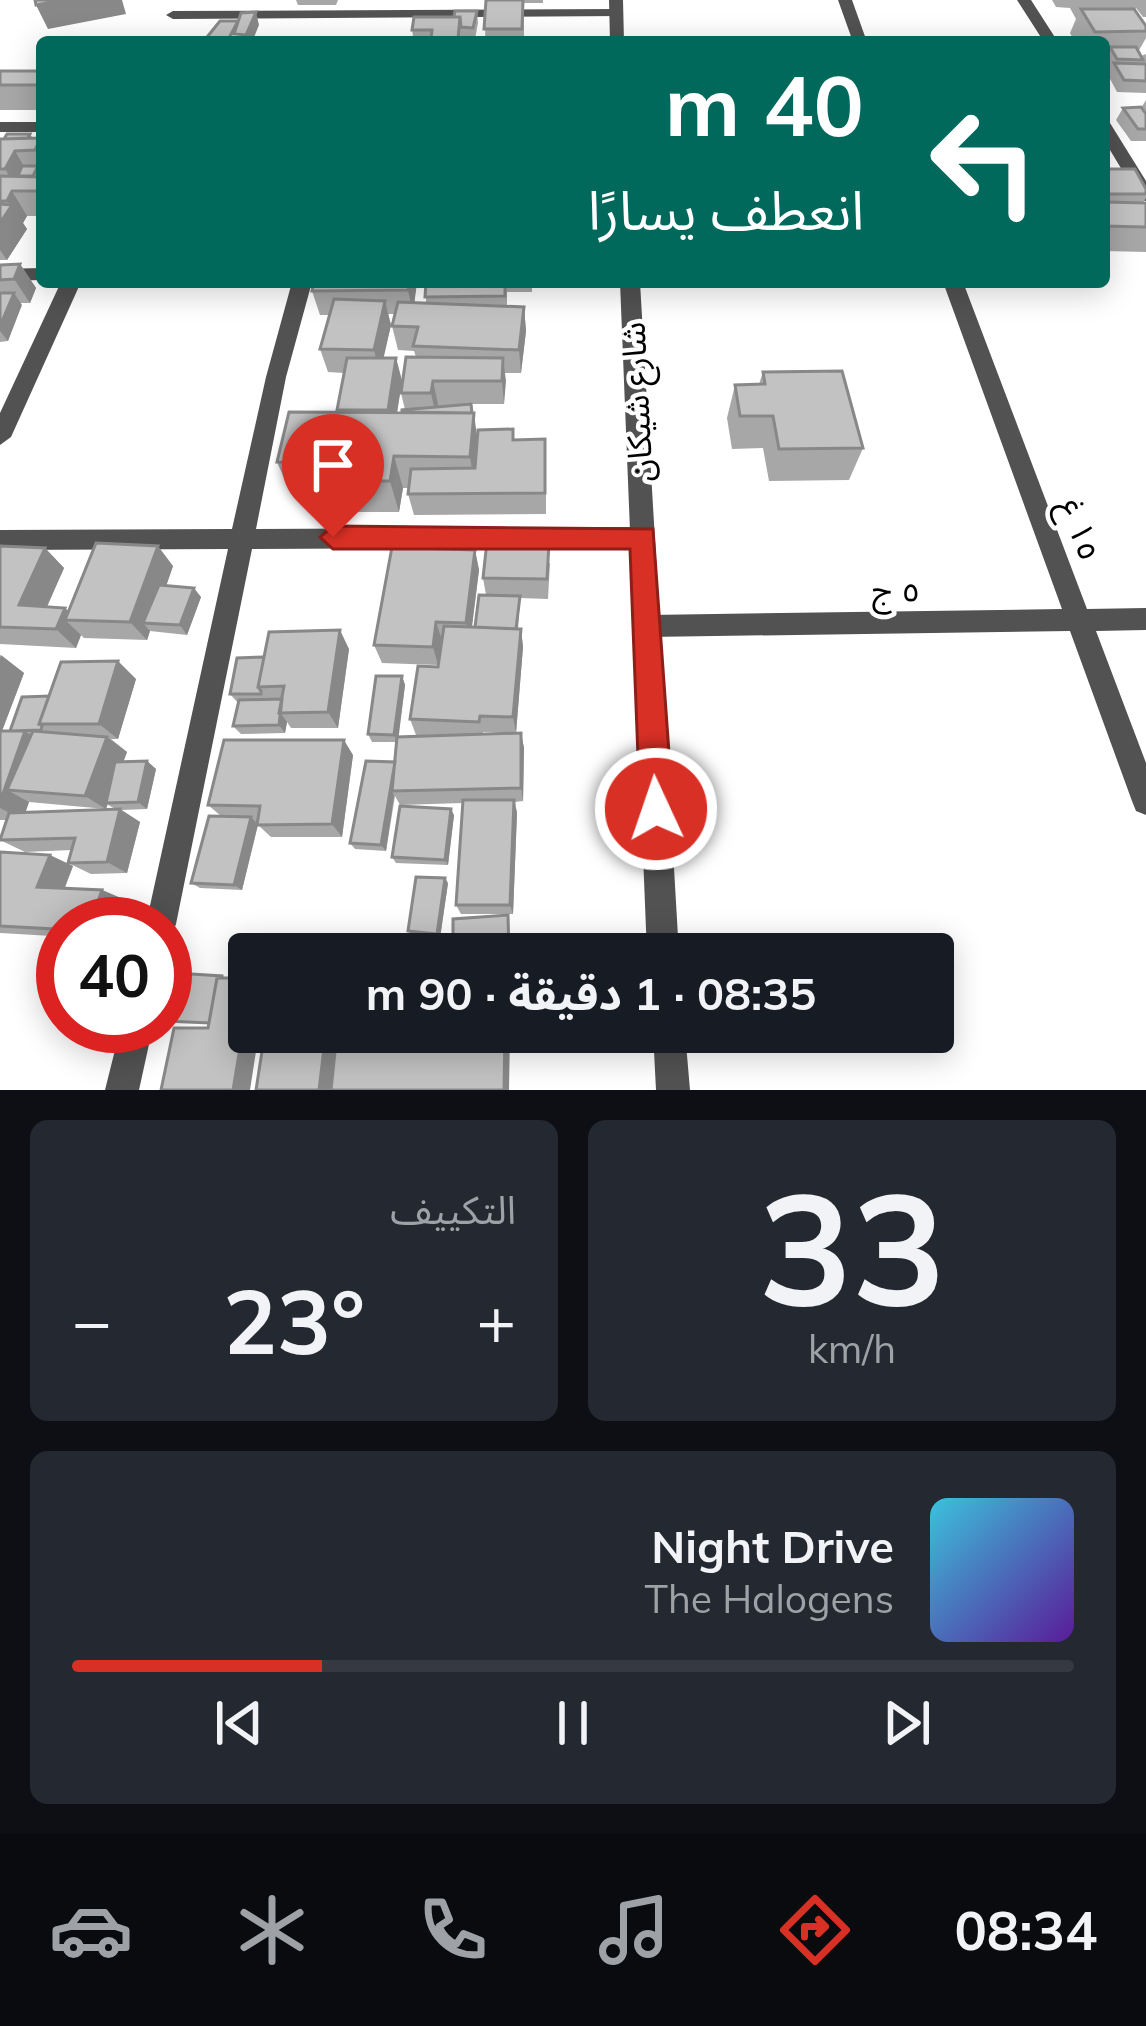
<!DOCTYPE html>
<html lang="ar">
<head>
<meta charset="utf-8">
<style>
  :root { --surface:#171b24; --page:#242831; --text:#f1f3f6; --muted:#9ea1a6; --line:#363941; --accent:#d93025 }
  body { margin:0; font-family:Mulish,"Noto Sans Arabic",sans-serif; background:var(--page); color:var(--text); direction:rtl; height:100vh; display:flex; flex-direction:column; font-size:45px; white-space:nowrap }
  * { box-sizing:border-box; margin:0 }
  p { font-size:39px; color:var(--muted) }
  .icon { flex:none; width:66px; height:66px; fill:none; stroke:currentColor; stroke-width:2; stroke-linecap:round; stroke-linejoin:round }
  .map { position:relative; height:1090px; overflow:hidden; direction:ltr }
  .panel { display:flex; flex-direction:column; gap:30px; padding:30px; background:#0d0f14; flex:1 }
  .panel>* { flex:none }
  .top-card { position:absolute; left:36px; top:36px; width:1074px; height:252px; border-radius:12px; box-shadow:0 6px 30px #0003; direction:rtl; background:#00695c; color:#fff; overflow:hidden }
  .speed { position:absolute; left:36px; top:897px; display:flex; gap:24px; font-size:60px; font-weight:700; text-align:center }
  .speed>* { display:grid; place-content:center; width:156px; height:156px; border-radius:50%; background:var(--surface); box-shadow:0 6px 30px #0003; line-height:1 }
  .speed .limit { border:18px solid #d22; background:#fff; color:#111 }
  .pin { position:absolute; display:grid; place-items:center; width:102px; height:102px; color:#fff; margin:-123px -51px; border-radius:50% 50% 50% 0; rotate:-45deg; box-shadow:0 0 12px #0007 }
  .pin .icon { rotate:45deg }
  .me { position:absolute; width:132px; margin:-66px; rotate:357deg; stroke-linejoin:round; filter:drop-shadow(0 0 9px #0008) }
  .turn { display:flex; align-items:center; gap:42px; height:252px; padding:0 48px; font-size:54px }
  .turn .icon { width:156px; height:156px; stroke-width:2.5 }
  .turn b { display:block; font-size:84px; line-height:102px }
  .big { font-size:90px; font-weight:700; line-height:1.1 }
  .panel .widget { flex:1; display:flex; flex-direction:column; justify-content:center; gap:18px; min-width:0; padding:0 42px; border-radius:18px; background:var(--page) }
  .panel .dial { align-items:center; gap:0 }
  .dial b { font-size:156px; line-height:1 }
  .song { display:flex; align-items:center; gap:36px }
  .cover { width:144px; height:144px; border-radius:18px; background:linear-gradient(135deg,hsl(190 70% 55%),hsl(270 70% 35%)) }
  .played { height:12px; border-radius:6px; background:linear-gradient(90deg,var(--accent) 25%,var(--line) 25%) }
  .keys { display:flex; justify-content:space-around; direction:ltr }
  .heat { display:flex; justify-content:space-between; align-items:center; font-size:66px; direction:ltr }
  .panel .tiles { flex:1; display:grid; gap:30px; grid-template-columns:1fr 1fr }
  .widget:last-child { grid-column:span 2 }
  .trip { position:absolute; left:228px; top:933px; width:726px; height:120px; border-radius:12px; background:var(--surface); box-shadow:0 6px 30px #0003; font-weight:700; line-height:120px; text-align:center; direction:rtl }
  .tab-bar { display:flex; height:192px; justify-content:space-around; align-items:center; background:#090b0e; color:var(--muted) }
  .tab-bar .icon { width:84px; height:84px }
  .tab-bar .current { color:var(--accent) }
  .tab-bar b { font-size:54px; color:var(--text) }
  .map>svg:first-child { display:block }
</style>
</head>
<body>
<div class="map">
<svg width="1146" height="1090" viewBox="0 0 1146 1090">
  <rect width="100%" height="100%" fill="#fff"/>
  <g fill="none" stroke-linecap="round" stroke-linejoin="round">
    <!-- minor -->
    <path fill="#525252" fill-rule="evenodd" d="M838 0H852L867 42H853Z
      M1017 0H1031L1058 42H1044Z
      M617 9 622 10V16L173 19 166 15 173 11Z
      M1104 121 1110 123 1146 181V201L1140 200 1104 140Z
      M0 122H42V132H0Z
      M42 268V280L0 281V269Z
      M61 282H81L11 437 0 445V413Z
      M292 282H312L286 377 256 529 643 527 651 530 655 537 651 544 643 547 252 549 176 924 172 935 165 938V924H146L228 549 0 550V530L232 529 266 377Z
      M943 282H963L1087 609 1146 608V630L1096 631 1146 763V815L1136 811 1132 801 1070 631 648 637 639 634 635 626 639 618 648 615 1062 609Z
      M121 1026H153L139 1090H105Z"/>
    <!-- tertiary -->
    <path fill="#525252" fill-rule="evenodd" d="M609 0H623L624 42H610Z
      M620 282H640L679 954H647Z
      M653 1032H685L690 1090H656Z"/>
  </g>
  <!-- wall -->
  <path fill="#a7a7a7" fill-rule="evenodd" d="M296 0H338L336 5H298Z
    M486 0H543V3H524V42H485Z
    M1052 0H1146V17H1143L1136 8 1135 10 1146 26V38L1138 52 1141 56 1146 54V93L1117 92 1108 75 1110 72 1104 60V42H1075L1070 33 1076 19 1070 8 1056 7Z
    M477 11 478 23 475 39 477 42H414L412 30Z
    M0 71H42V110H0Z
    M1146 100V141H1131L1116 120 1123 108H1141Z
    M41 138 42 216H27L23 223 27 229 7 260H0V139Z
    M1104 169 1146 189V198L1143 203H1146V252L1104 251Z
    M20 264 36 288 30 303H21L8 341 0 342V265Z
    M314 282H417L414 302 426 303V282H532V292H507V306L524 307 526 331 521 373H505L504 404H471L477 437 513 429 514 440 546 461V514L414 515 408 494 409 488H403L399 512H345L338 494H291L277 462 337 412 344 373 328 372 320 349 329 315H320L312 291ZM388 314H395L392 326 398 350 414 351 416 357 401 393 405 410 402 412H397L402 381 396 358H383L391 325Z
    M763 372 863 448 849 480 769 481 763 448 732 449 727 418 735 385 759 384Z
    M0 546 45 548 64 568 47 607 68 611 173 566 166 586 201 597 187 635 150 631 147 640 84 638 81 635 76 648 0 644Z
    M475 550 479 570 472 627H475L486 595 483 578 550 563 548 599 520 598 518 629H521L523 647 516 733 483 732V734L521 733 524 748 523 801 515 802 517 813 513 914H461L456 905 463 803 400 805 395 796 386 851 355 849 350 843 395 762 396 742H372L368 734 402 676 405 685 398 737 438 736 416 735 410 719 438 665 382 663 374 645Z
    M349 649 338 728H291L287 722 285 733 241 734 233 726 238 703 230 694 264 657Z
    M0 655 24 673 2 731H10L49 696 136 679 118 739H111L127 752 123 762 147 761 156 769 147 809 121 810 140 822 127 873 91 874 68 863 72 850 25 852 0 840 7 820H0ZM29 802 106 809 107 804 115 809 25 812Z
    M353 755 342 837H271L258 825 242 890 200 888 191 883 221 816 208 805Z
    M454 815 448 865 396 863 392 857Z
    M0 852 73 866 65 888 102 890 123 899 115 924H63V959L46 954 52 936 0 933Z
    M448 883 440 938 412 936 408 931Z"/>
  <!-- shaded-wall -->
  <path fill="#888" d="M65 0H122L126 14 48 29 36 5Z
    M256 12 259 25 252 42H248L246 35Z
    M30 134 37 146 42 139V163L35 150 23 151Z
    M15 151 29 175 18 191 5 169Z
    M12 191 27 216 23 223 27 229 7 260 0 250V223L11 207 7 201Z
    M20 264 36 288 30 303 14 279Z
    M409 282H417L413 314 408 290Z
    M14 293 22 305 8 341 0 331V326Z
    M385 301 391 325 380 374 374 350Z
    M524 307 526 331 521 373 519 350Z
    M396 358 402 381 394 432 388 410Z
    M503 358 506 381 504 404 502 381Z
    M433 381 438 404 436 416 431 393Z
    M474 413 478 445 475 488 470 457Z
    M394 456 403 488 399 512 390 481Z
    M158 546 173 566 153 624 143 623 150 631 147 640 130 622Z
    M45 548 64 568 39 624 19 605Z
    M475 550 479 570 470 641 466 623Z
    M194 588 201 597 187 635 180 625Z
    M65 608 78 620H65L81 635 76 648 56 629Z
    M436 622 442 640 438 665 433 647Z
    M521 629 523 647 516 733 513 717Z
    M340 630 349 649 338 728 328 712Z
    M1 655 24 673 0 736V659Z
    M118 661 136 679 118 739 99 724Z
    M402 676 405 685 398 742 394 735Z
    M281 714 287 722 285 733 279 725Z
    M25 731 47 746 7 790 29 802 23 820 0 808V802Z
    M521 733 524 748 523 801 521 788Z
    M107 737 127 752 106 809 85 796Z
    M344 740 353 755 342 837 332 824Z
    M147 761 156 769 147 809 138 802Z
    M395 762 392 791 394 796 386 851 381 845Z
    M514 800 517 813 513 914 510 905Z
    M120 809 140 822 127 873 107 862Z
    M451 809 454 815 448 865 445 860Z
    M251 817 258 824 242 890 234 885Z
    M50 855 73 866 61 896 37 887Z
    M445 878 448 883 440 938 437 934Z
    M102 890 123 899 115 924H90Z
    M244 1024 249 1025V1032H259L250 1090H233Z
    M326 1032H338L332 1090H319Z
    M505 1032H510L509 1090H504Z"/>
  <!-- building -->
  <path fill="#c2c2c2" stroke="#888" stroke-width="3" d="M35 0H65L36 5Z
    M486 0H523L522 29H484Z
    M1081 9H1134L1146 26V31L1095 32Z
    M455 11H477L473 28 461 27 460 17H454Z
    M256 12 246 35 234 34 241 13Z
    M414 17H460L458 39H431L432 30H412Z
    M220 21H238L229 38H242L240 42H203Z
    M300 39H346L345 42H298Z
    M1110 47H1136L1143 60 1117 59Z
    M1114 63 1146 64V81L1124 80Z
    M0 71H42V85H0Z
    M1141 107 1146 114V129H1138L1123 108Z
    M7 134H30L28 138 4 139Z
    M41 138 35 150 15 151 5 169H0V139Z
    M22 166H38L33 176H18Z
    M1104 169H1135L1146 189V194H1104Z
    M0 176 42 177V184L38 191H12L7 201H0Z
    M1104 202 1146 203V227L1104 226Z
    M0 204 12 205 0 223Z
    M20 264 14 279 0 280V265Z
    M314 282H409L408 290 312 291Z
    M426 282H505V296L425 297Z
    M0 293H14L0 326Z
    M334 299 385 301 374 350 320 349Z
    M398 302 524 307 519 350 413 346 418 327 392 326Z
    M406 357 503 358 502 381H433L431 393H401Z
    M347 358H396L388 410H337Z
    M842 371 863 448 779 449 773 416H740L735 385 765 384 763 372Z
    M471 404 472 413 402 412V410Z
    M289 412 474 413 470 457 394 456 390 481H333L336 463 277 462Z
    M513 429V440L545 439V493L408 494 411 469 475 468 478 430Z
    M487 541 549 543 547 579 483 578Z
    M96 543 158 546 130 622 65 620Z
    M0 546 45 548 19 605 65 608 56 629 0 627Z
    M392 547 475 550 466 623 436 622 433 647 374 645Z
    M159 585 194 588 180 625 143 623Z
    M479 595 520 596 516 629 475 627Z
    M444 626 521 629 513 717 480 716 479 722 410 719 418 666 438 667Z
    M340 630 328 712 279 713 284 686 258 687 269 632Z
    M264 657 258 687 261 691V694H230L237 658Z
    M118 661 99 724H39L61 662Z
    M376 676H402L394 735 368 734Z
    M49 696 39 724 42 726 41 730 10 731 22 697Z
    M282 699 279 725 233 726 239 700Z
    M0 731H25L0 802Z
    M33 731 107 737 85 796 7 790Z
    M521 733V788L392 791 397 737Z
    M224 740H344L332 824 257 825 260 806 208 805Z
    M147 761 138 802 106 803 115 762Z
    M366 761 395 762 381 845 350 843Z
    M463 800H514L510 905H456Z
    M400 806 451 809 445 860 392 857Z
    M120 809 107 862 68 863 75 838 0 840 9 813Z
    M209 816 251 817 234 885 191 883Z
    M0 852 50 855 37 887 102 890 90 924H63V955L46 954 54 929 0 926Z
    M416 877 445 878 437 934 408 931Z
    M508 915 509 954H453V919Z
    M175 973 222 976V978H217L209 1023 165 1021V1013Z
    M217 978H249V1024H244L233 1090H161L174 1028H208Z
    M265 1032H326L319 1090H256Z
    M337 1032H505L504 1090H331Z"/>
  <!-- route -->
  <path fill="#d93025" stroke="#8d1f18" stroke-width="3" d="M333 526 653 529 673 809 668 820 656 825 645 820 640 809 630 549H333L320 537Z"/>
  <g text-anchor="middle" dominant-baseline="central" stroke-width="9" stroke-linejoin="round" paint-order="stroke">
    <!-- street labels -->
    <g font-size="33" fill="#000" stroke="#fff">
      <text transform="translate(636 402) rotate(-93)">شارع شيكان</text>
      <text transform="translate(1082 529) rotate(69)">١٥ غ</text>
      <text transform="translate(896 589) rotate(-1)">٥ ج</text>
    </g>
  </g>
</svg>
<div class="speed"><div class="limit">40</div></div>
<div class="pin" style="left:333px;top:537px;background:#d93025"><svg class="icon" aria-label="arrive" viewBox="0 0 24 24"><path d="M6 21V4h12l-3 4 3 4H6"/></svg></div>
<svg class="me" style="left:656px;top:809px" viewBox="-20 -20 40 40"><circle r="17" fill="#d93025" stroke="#fff" stroke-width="3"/><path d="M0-11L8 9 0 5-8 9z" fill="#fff"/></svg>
<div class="trip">08:35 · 1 دقيقة · 90 m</div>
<div class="top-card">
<div class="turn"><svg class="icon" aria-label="left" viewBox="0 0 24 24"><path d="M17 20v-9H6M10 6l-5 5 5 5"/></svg><div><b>40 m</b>انعطف يسارًا</div></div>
</div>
</div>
<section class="panel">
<div class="tiles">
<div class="widget dial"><b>33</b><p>km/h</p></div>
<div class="widget"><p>التكييف</p>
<div class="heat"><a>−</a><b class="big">23°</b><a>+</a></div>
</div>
<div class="widget">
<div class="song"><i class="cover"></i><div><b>Night Drive</b><p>The Halogens</p></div></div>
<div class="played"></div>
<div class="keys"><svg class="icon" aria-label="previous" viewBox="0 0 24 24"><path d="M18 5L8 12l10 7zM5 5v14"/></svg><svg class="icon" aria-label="pause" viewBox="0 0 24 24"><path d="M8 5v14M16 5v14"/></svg><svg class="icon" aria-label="next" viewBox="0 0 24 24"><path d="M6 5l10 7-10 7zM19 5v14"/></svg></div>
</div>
</div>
</section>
<nav class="tab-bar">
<b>08:34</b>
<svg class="icon current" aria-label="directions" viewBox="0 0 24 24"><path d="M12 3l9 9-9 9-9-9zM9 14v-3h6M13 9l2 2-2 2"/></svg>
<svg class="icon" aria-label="music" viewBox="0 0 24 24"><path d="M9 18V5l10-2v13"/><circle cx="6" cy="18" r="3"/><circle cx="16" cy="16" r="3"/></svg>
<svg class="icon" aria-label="phone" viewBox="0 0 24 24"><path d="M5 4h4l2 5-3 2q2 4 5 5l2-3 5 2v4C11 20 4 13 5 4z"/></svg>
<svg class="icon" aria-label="climate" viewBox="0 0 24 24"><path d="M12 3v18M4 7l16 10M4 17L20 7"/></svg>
<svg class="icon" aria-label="car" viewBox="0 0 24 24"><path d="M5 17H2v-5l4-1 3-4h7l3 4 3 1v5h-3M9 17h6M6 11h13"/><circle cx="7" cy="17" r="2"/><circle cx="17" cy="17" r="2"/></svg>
</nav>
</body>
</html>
